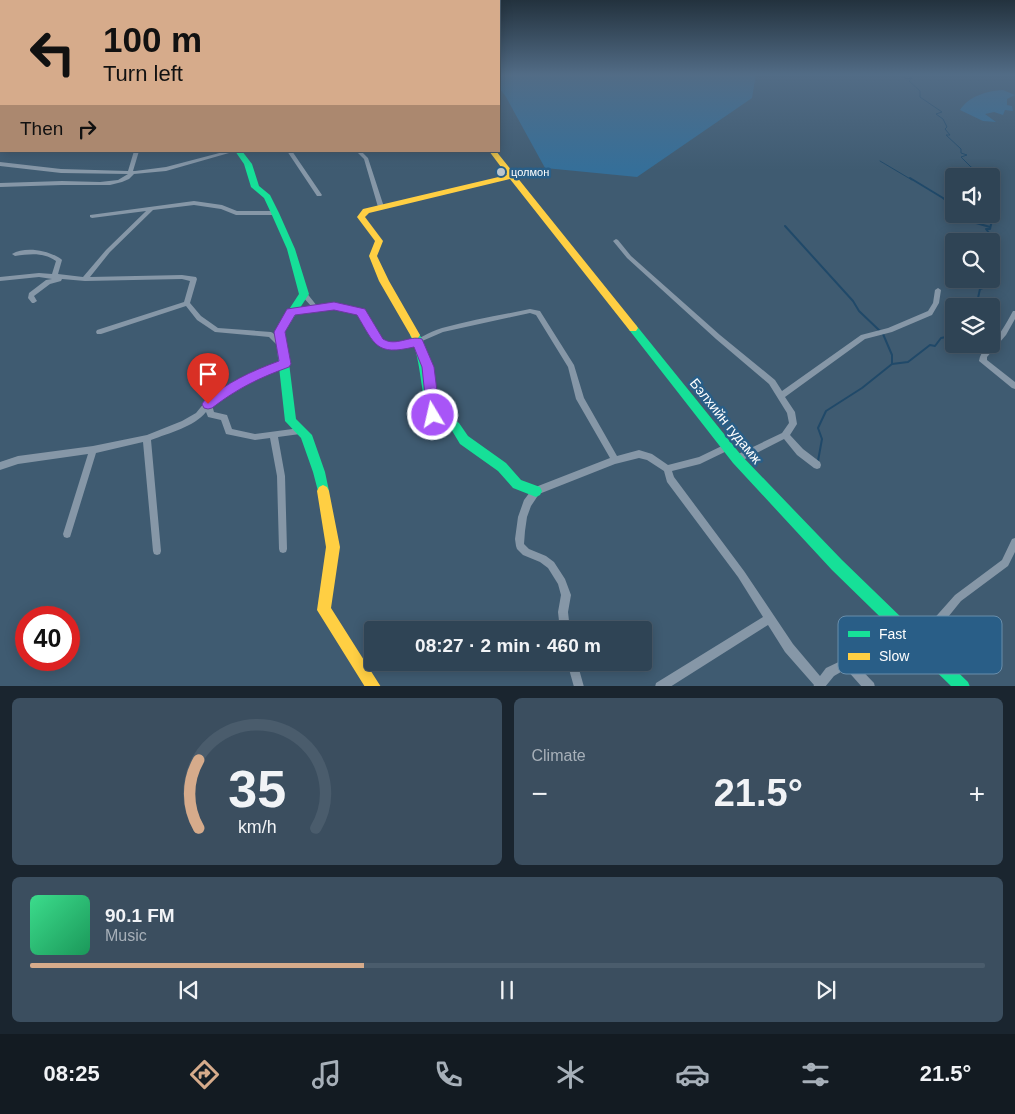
<!DOCTYPE html>
<html lang="en">
<head>
<meta charset="utf-8">
<style>
  :root { --surface:#2f4455; --page:#3b4e5f; --text:#f1f3f6; --muted:#a7b0b9; --line:#4a5c6c; --accent:#d6ab8b }
  body { margin:0; font-family:Helvetica,sans-serif; background:var(--page); color:var(--text); height:100vh; display:flex; flex-direction:column; font-size:19px; white-space:nowrap }
  * { box-sizing:border-box; margin:0 }
  p { font-size:16px; color:var(--muted) }
  .icon { flex:none; width:28px; height:28px; fill:none; stroke:currentColor; stroke-width:2; stroke-linecap:round; stroke-linejoin:round }
  .map { position:relative; height:686px; overflow:hidden }
  .sheet { display:flex; flex-direction:column; gap:12px; padding:12px; background:#1a252f; flex:1 }
  .sheet>* { flex:none }
  .banner { position:absolute; left:0px; top:0px; width:500px; height:152px; box-shadow:0 2px 12px #0003,0 0 0 1px var(--line); background:#d6ab8b; color:#111; overflow:hidden }
  .buttons { position:absolute; left:945px; top:168px; display:grid; gap:10px }
  .buttons a { display:grid; place-items:center; width:55px; height:55px; border-radius:5px; background:var(--surface); box-shadow:0 2px 12px #0003,0 0 0 1px var(--line); font-size:25px }
  .speed { position:absolute; left:15px; top:606px; display:flex; gap:10px; font-size:25px; font-weight:700; text-align:center }
  .speed>* { display:grid; place-content:center; width:65px; height:65px; border-radius:50%; background:var(--surface); box-shadow:0 2px 12px #0003,0 0 0 1px var(--line); line-height:1 }
  .speed .limit { border:8px solid #d22; background:#fff; color:#111 }
  .pin { position:absolute; display:grid; place-items:center; width:42px; height:42px; color:#fff; margin:-51px -21px; border-radius:50% 50% 50% 0; rotate:-45deg; box-shadow:0 0 5px #0007 }
  .pin .icon { rotate:45deg }
  .me { position:absolute; width:55px; margin:-28px; rotate:351deg; stroke-linejoin:round; filter:drop-shadow(0 0 4px #0008) }
  .turn { display:flex; align-items:center; gap:18px; height:105px; padding:0 20px; font-size:22px }
  .turn .icon { width:65px; height:65px; stroke-width:2.5 }
  .turn b { display:block; font-size:35px; line-height:42px }
  .then { display:flex; align-items:center; height:48px; padding:0 20px; background:#0003; gap:10px; font-size:19px }
  .big { font-size:38px; font-weight:600; line-height:1.1 }
  .sheet .card { flex:1; display:flex; flex-direction:column; justify-content:center; gap:8px; min-width:0; padding:0 18px; border-radius:8px; background:var(--page) }
  .sheet .dial { align-items:center; gap:0 }
  .dial svg { height:130px; overflow:visible; fill:none; stroke:var(--line); stroke-width:7; stroke-linecap:round; text-anchor:middle }
  .dial text { fill:var(--text); stroke:none }
  .song { display:flex; align-items:center; gap:15px }
  .cover { width:60px; height:60px; border-radius:8px; background:linear-gradient(135deg,hsl(150 70% 55%),hsl(150 70% 35%)) }
  .played { height:5px; border-radius:2px; background:linear-gradient(90deg,var(--accent) 35%,var(--line) 35%) }
  .keys { display:flex; justify-content:space-around; direction:ltr }
  .heat { display:flex; justify-content:space-between; align-items:center; font-size:28px; direction:ltr }
  .sheet .tiles { flex:1; display:grid; gap:12px; grid-template-columns:1fr 1fr }
  .card:last-child { grid-column:span 2 }
  .trip { position:absolute; left:364px; top:621px; width:288px; height:50px; border-radius:5px; background:var(--surface); box-shadow:0 2px 12px #0003,0 0 0 1px var(--line); font-weight:600; line-height:50px; text-align:center }
  .dock { display:flex; height:80px; justify-content:space-around; align-items:center; background:#131b22; color:var(--muted) }
  .dock .icon { width:35px; height:35px }
  .dock .selected { color:var(--accent) }
  .dock b { font-size:22px; color:var(--text) }
  .map>svg:first-child { display:block }
</style>
</head>
<body>
<div class="map">
<svg width="1015" height="687" viewBox="0 0 1015 687">
  <rect width="100%" height="100%" fill="#3f5b71"/>
  <!-- green -->
  <path fill="#356f99" d="M499 74H756L752 98 637 177 545 168 506 97 499 88Z
    M1003 90 1015 95 1007 99V105L1012 106 1013 111 1005 110 1003 115 994 112 985 114 996 122 983 121 960 110C969 96 987 91 1003 90Z"/>
  <g fill="none" stroke-linecap="round" stroke-linejoin="round">
    <!-- stream-far1 -->
    <path stroke="#204969" stroke-width="1" d="M907 74 912 78
      M902 76 907 79 912 78 909 81 920 91V97L942 112 936 114 943 119 947 127 945 129 950 135H946L961 149V153L967 155 961 157 971 167 986 176
      M880 161 912 180"/>
    <!-- stream -->
    <path stroke="#204969" stroke-width="2" d="M910 178 943 198 954 207
      M991 198V202
      M991 204V206
      M962 214 969 221 990 227
      M785 226 853 301 859 311 880 331
      M989 241 987 237 989 233 986 229H990L992 220 995 217 990 214
      M991 243 993 246 991 253
      M971 306 978 298 980 289 983 288 981 285 991 283 988 279
      M883 334 892 355V364
      M818 461 822 439 818 428 826 411 862 388 892 364 908 362 930 345 935 346 941 338 946 337 954 329"/>
    <!-- street -->
    <path fill="#8697a7" fill-rule="evenodd" d="M134 151H139L133 171H135L166 167 227 151H236L166 171 134 174 129 179 122 182 110 185H62L0 187V183L62 181 100 182 118 180 128 174 61 173 0 166V162L61 169 128 171Z
      M287 151H292L322 195 321 196H317Z
      M356 151H361L368 158 384 207 383 208 381 209 378 207 364 159Z
      M194 201 222 205 237 211H275L278 213 275 215H236L221 209 194 205 153 210 110 252 90 277 182 275 196 277 197 279 190 303 201 316 218 328 271 332 273 333 283 343 284 345 283 347H279L269 337 215 332 197 320 186 306 101 334H97L96 332 97 330 184 302 190 281 182 279 85 281 62 279 61 281 50 284 34 296 37 301 34 303H32L28 298 29 293 46 280 52 279 39 277 0 281V277L39 273 52 274 56 261C43 252 30 254 15 256L12 254C25 246 48 250 61 259L62 260 58 274 83 277 106 250 146 211 92 218 90 217V215Z
      M616 239 618 240 631 256 720 335 775 380 782 391 861 335 888 328 928 311 933 303 935 290 938 288 941 290 939 303 932 315 892 332 865 339 785 397 795 412 797 424 790 435 803 449 820 462 821 465 820 468 817 469 814 468 797 455 784 439 737 463 734 462 733 459 734 456 782 433 789 423 787 413 769 384 716 339 627 258 613 241Z
      M302 292H306L317 306C335 304 358 301 370 318 375 325 378 334 383 342 390 344 396 345 403 344 417 341 428 332 442 328 471 320 501 315 530 309L540 311 574 365 584 398 617 456 639 450 652 454 668 465 699 457 728 443 731 445 732 447 731 449 700 464 672 471 674 477 744 571 793 644 820 676 826 668 847 658 851 659 874 683 875 687H862L846 669 834 676 825 687H813L814 685 785 652 768 625 670 687H655L656 683 763 617 738 577 667 482 664 471 647 460 639 458 615 464 539 494 531 506 527 517 525 531 524 544 529 549 546 556 554 562 565 579 571 595 568 612 570 630H560L558 612 561 595 558 584 548 568 540 562 523 555 517 549 516 546 515 539 518 517 524 500 533 488 610 458 576 399 568 367 536 315 530 313 443 332 406 348 398 350 390 349 379 346C372 337 369 323 360 315 346 303 308 311 291 314H289L288 312 289 310 311 306 302 296 301 294Z
      M1013 311H1015V319L1006 335 987 357V360L1015 382V389L1012 388 979 361C980 350 994 341 1000 333 1005 326 1009 318 1013 311Z
      M285 361 288 362 289 364 288 366 256 377 235 388 212 405 214 412 227 415 232 429 255 434 300 428 303 429 304 431 303 433 300 434 278 437 285 476 287 549 286 552 283 553 280 552 279 549 277 476 270 438 255 440 226 434 221 420 208 417 206 412C194 427 169 433 151 440L161 551 160 554 157 555 154 554 153 551 143 442 96 453 71 534 70 537 67 538 64 537 63 534 88 454 18 464 0 470V462L18 456 93 446 147 435 182 421 196 413 205 402 229 384 250 373Z
      M1015 538V552L1008 566 961 601 923 648 919 649 915 648 914 644 915 640 955 595 1002 560 1012 539Z
      M567 662H577L584 687H574Z"/>
    <!-- fast -->
    <path fill="#16e098" fill-rule="evenodd" d="M235 151H242L252 164 259 186 270 195 279 213 295 249 309 294 285 331 296 419 312 435 325 472 329 491 327 495 323 497 319 495 313 472 301 438 285 421 275 331 299 294 287 249 271 213 264 198 251 187 244 164Z
      M633 324 636 325 741 455 842 560 968 682 970 687H952L832 570 733 463 630 331 628 328 630 325Z
      M415 331C430 337 434 399 440 416L453 419 459 423 468 436 506 463 521 480 540 487 542 491 540 495 536 497 513 488 498 471 460 444 451 429 447 426 432 423C419 396 423 364 410 335Z"/>
    <!-- slow -->
    <path fill="#ffcf43" fill-rule="evenodd" d="M489 151H496L636 325 638 328 636 331H630L510 179 369 213 365 217 383 241 377 256 389 281 420 335 418 338H412L379 281 369 256 375 241 357 217 363 209 507 175Z
      M323 485 327 487 329 491 340 547 331 608 381 687H365L317 610 326 547 317 491 319 487Z"/>
  </g>
  <!-- sky -->
  <linearGradient id="sky" x2="0" y2="1"><stop stop-color="#23323e"/><stop offset="0.44" stop-color="#526c86"/><stop offset="1" stop-color="#526c86" stop-opacity="0"/></linearGradient>
  <rect width="1015" height="170" fill="url(#sky)"/>
  <!-- route -->
  <path fill="#a855f7" stroke="#6d37a1" d="M334 302 365 309 383 339C396 347 409 335 422 339L434 367 440 415 438 419 433 421 429 419 427 415 422 367 414 347C376 356 375 345 357 315L334 310 295 315 285 332 291 364 289 367C259 378 238 388 212 408L208 409 204 408 202 404 204 401C229 382 249 372 279 361L274 332 287 309Z"/>
  <!-- markers -->
  <circle fill="#bcc6cd" stroke="#295e87" stroke-width="2" cx="501" cy="172" r="5"/>
  <g text-anchor="middle" dominant-baseline="central" stroke-width="5" stroke-linejoin="round" paint-order="stroke">
    <!-- far-poi labels -->
    <g font-size="11" fill="#fff" stroke="#295e87" text-anchor="start">
      <text x="511" y="172">цолмон</text>
    </g>
    <!-- street labels -->
    <g font-size="14" fill="#fff" stroke="#295e87">
      <text transform="translate(726 421) rotate(51)">Бэлхийн гудамж</text>
    </g>
  </g>
  <!-- legend -->
  <rect x="838" y="616" width="164" height="58" rx="8" fill="#295e87" stroke="#698eab" stroke-width="1"/>
  <rect x="848" y="631" width="22" height="6" fill="#16e098"/>
  <rect x="848" y="653" width="22" height="7" fill="#ffcf43"/>
  <g font-size="14" fill="#fff">
    <text x="879" y="639">Fast</text>
    <text x="879" y="661">Slow</text>
  </g>
</svg>
<div class="buttons">
<a><svg class="icon" aria-label="sound" viewBox="0 0 24 24"><path d="M4 9h4l5-4v14l-5-4H4zM17 9q2 3 0 6"/></svg></a>
<a><svg class="icon" aria-label="search" viewBox="0 0 24 24"><circle cx="10" cy="10" r="6"/><path d="M15 15l6 6"/></svg></a>
<a><svg class="icon" aria-label="layers" viewBox="0 0 24 24"><path d="M12 4l9 5-9 5-9-5zM3 14l9 5 9-5"/></svg></a>
</div>
<div class="speed"><div class="limit">40</div></div>
<div class="pin" style="left:208px;top:404px;background:#d93025"><svg class="icon" aria-label="arrive" viewBox="0 0 24 24"><path d="M6 21V4h12l-3 4 3 4H6"/></svg></div>
<svg class="me" style="left:433px;top:415px" viewBox="-20 -20 40 40"><circle r="17" fill="#a855f7" stroke="#fff" stroke-width="3"/><path d="M0-11L8 9 0 5-8 9z" fill="#fff"/></svg>
<div class="trip">08:27 · 2 min · 460 m</div>
<div class="banner">
<div class="turn"><svg class="icon" aria-label="left" viewBox="0 0 24 24"><path d="M17 20v-9H6M10 6l-5 5 5 5"/></svg><div><b>100 m</b>Turn left</div></div>
<div class="then">Then<svg class="icon" aria-label="right" viewBox="0 0 24 24"><path d="M7 20v-9h11M14 6l5 5-5 5"/></svg></div>
</div>
</div>
<section class="sheet">
<div class="tiles">
<div class="card dial"><svg viewBox="0 0 100 80">
<path d="M14 69A42 42 0 1 1 86 69"/>
<path d="M14 69A42 42 0 0 1 14 27" stroke="#d6ab8b"/>
<text x="50" y="56" font-size="32" font-weight="700">35</text>
<text x="50" y="72" font-size="11">km/h</text>
</svg></div>
<div class="card"><p>Climate</p>
<div class="heat"><a>−</a><b class="big">21.5°</b><a>+</a></div>
</div>
<div class="card">
<div class="song"><i class="cover"></i><div><b>90.1 FM</b><p>Music</p></div></div>
<div class="played"></div>
<div class="keys"><svg class="icon" aria-label="previous" viewBox="0 0 24 24"><path d="M18 5L8 12l10 7zM5 5v14"/></svg><svg class="icon" aria-label="pause" viewBox="0 0 24 24"><path d="M8 5v14M16 5v14"/></svg><svg class="icon" aria-label="next" viewBox="0 0 24 24"><path d="M6 5l10 7-10 7zM19 5v14"/></svg></div>
</div>
</div>
</section>
<nav class="dock">
<b>08:25</b>
<svg class="icon selected" aria-label="directions" viewBox="0 0 24 24"><path d="M12 3l9 9-9 9-9-9zM9 14v-3h6M13 9l2 2-2 2"/></svg>
<svg class="icon" aria-label="music" viewBox="0 0 24 24"><path d="M9 18V5l10-2v13"/><circle cx="6" cy="18" r="3"/><circle cx="16" cy="16" r="3"/></svg>
<svg class="icon" aria-label="phone" viewBox="0 0 24 24"><path d="M5 4h4l2 5-3 2q2 4 5 5l2-3 5 2v4C11 20 4 13 5 4z"/></svg>
<svg class="icon" aria-label="climate" viewBox="0 0 24 24"><path d="M12 3v18M4 7l16 10M4 17L20 7"/></svg>
<svg class="icon" aria-label="car" viewBox="0 0 24 24"><path d="M5 17H2v-5l4-1 3-4h7l3 4 3 1v5h-3M9 17h6M6 11h13"/><circle cx="7" cy="17" r="2"/><circle cx="17" cy="17" r="2"/></svg>
<svg class="icon" aria-label="filters" viewBox="0 0 24 24"><path d="M4 7h16M4 17h16"/><circle cx="9" cy="7" r="2"/><circle cx="15" cy="17" r="2"/></svg>
<b>21.5°</b>
</nav>
</body>
</html>
